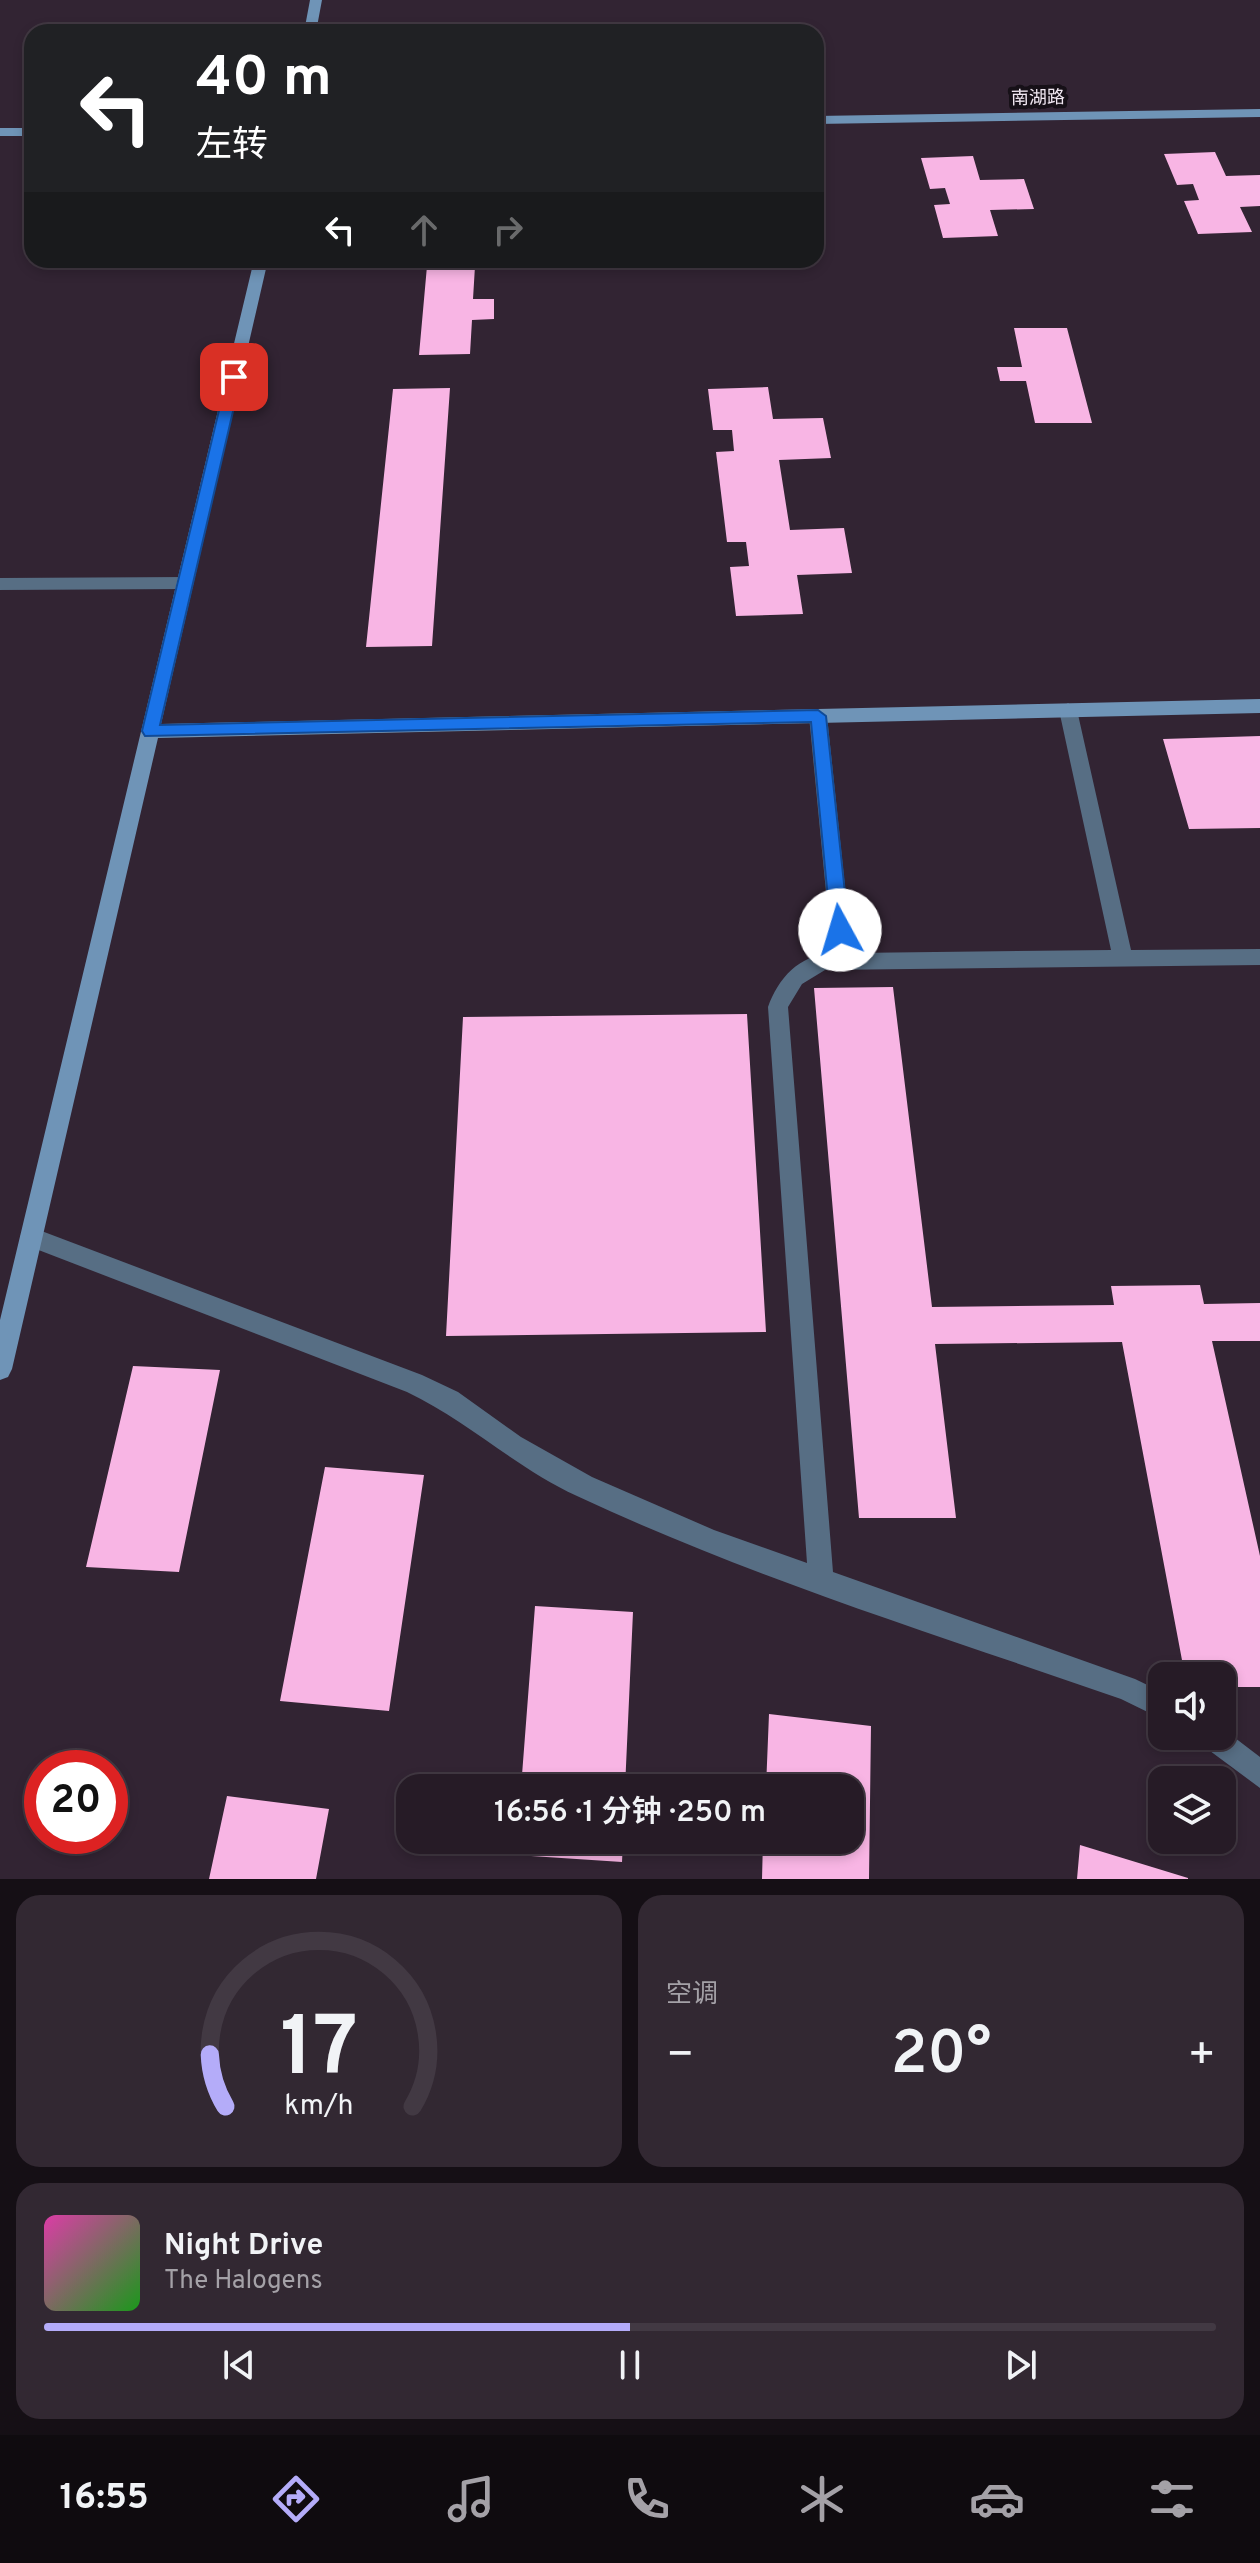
<!DOCTYPE html>
<html lang="zh">
<head>
<meta charset="utf-8">
<style>
  :root { --surface:#261b26; --page:#322832; --text:#f1f3f6; --muted:#a4a1a7; --line:#423943; --accent:#b4acf9 }
  body { margin:0; font-family:Overpass,"Noto Sans SC",sans-serif; background:var(--page); color:var(--text); height:100vh; display:flex; flex-direction:column; font-size:30px; white-space:nowrap }
  * { box-sizing:border-box; margin:0 }
  p { font-size:26px; color:var(--muted) }
  .icon { flex:none; width:44px; height:44px; fill:none; stroke:currentColor; stroke-width:2; stroke-linecap:round; stroke-linejoin:round }
  .map { position:relative; height:1879px; overflow:hidden }
  .side { display:flex; flex-direction:column; gap:16px; padding:16px; background:#150f15; flex:1 }
  .side>* { flex:none }
  .hud { position:absolute; left:24px; top:24px; width:800px; height:244px; border-radius:24px; box-shadow:0 4px 12px #0003,0 0 0 2px var(--line); background:#202124; color:#fff; overflow:hidden }
  .fabs { position:absolute; left:1148px; top:1662px; display:grid; gap:16px }
  .fabs a { display:grid; place-items:center; width:88px; height:88px; border-radius:16px; background:var(--surface); box-shadow:0 4px 12px #0003,0 0 0 2px var(--line); font-size:40px }
  .speed { position:absolute; left:24px; top:1750px; display:flex; gap:16px; font-size:40px; font-weight:700; text-align:center }
  .speed>* { display:grid; place-content:center; width:104px; height:104px; border-radius:50%; background:var(--surface); box-shadow:0 4px 12px #0003,0 0 0 2px var(--line); line-height:1 }
  .speed .limit { border:12px solid #d22; background:#fff; color:#111 }
  .pin { position:absolute; display:grid; place-items:center; width:68px; height:68px; color:#fff; margin:-34px; border-radius:16px; box-shadow:0 4px 12px #0006 }
  .me { position:absolute; width:88px; margin:-44px; rotate:354deg; stroke-linejoin:round; filter:drop-shadow(0 0 6px #0008) }
  .turn { display:flex; align-items:center; gap:28px; height:168px; padding:0 40px; font-size:36px }
  .turn .icon { width:104px; height:104px; stroke-width:2.5 }
  .turn b { display:block; font-size:56px; line-height:68px }
  .lanes { display:flex; align-items:center; height:76px; padding:0 40px; background:#0003; justify-content:center; gap:40px; direction:ltr }
  .lanes .off { opacity:.35 }
  .big { font-size:60px; font-weight:600; line-height:1.1 }
  .side .widget { flex:1; display:flex; flex-direction:column; justify-content:center; gap:12px; min-width:0; padding:0 28px; border-radius:24px; background:var(--page) }
  .side .dial { align-items:center; gap:0 }
  .dial svg { height:208px; overflow:visible; fill:none; stroke:var(--line); stroke-width:7; stroke-linecap:round; text-anchor:middle }
  .dial text { fill:var(--text); stroke:none }
  .song { display:flex; align-items:center; gap:24px }
  .cover { width:96px; height:96px; border-radius:12px; background:linear-gradient(135deg,hsl(320 70% 55%),hsl(120 70% 35%)) }
  .played { height:8px; border-radius:4px; background:linear-gradient(90deg,var(--accent) 50%,var(--line) 50%) }
  .keys { display:flex; justify-content:space-around; direction:ltr }
  .heat { display:flex; justify-content:space-between; align-items:center; font-size:44px; direction:ltr }
  .side .tiles { flex:1; display:grid; gap:16px; grid-template-columns:1fr 1fr }
  .widget:last-child { grid-column:span 2 }
  .trip { position:absolute; left:396px; top:1774px; width:468px; height:80px; border-radius:24px; background:var(--surface); box-shadow:0 4px 12px #0003,0 0 0 2px var(--line); font-weight:600; line-height:80px; text-align:center }
  .dock { display:flex; height:128px; justify-content:space-around; align-items:center; background:#0f0b0f; color:var(--muted) }
  .dock .icon { width:56px; height:56px }
  .dock .current { color:var(--accent) }
  .dock b { font-size:36px; color:var(--text) }
  .map>svg:first-child { display:block }
</style>
</head>
<body>
<div class="map">
<svg width="1260" height="1879" viewBox="0 0 1260 1879">
  <rect width="100%" height="100%" fill="#322433"/>
  <!-- building -->
  <path fill="#f8b5e4" d="M1215 152 1226 176 1260 175V206L1240 207 1252 232 1198 234 1184 201 1199 200 1193 184 1177 185 1164 154Z
    M973 156 980 180 1024 179 1034 209 990 210 998 236 943 238 934 205 950 204 945 188 930 189 921 158Z
    M441 260H493V265L475 266 473 299H494V319L472 320 470 354 419 355 427 266H440Z
    M1014 328H1067L1092 423H1035L1026 381H1000L997 367H1022Z
    M768 387 773 419 823 418 831 458 779 460 790 530 844 528 852 573 797 575 803 614 736 616 730 567 749 566 746 542H727L716 452 734 451 732 430H713L708 389Z
    M450 388 432 646 366 647 393 389Z
    M1260 736V828L1189 829 1163 739Z
    M893 987 932 1307 1114 1305 1111 1286 1200 1285 1204 1304 1260 1303V1341H1212L1260 1556V1687H1222V1676H1185L1122 1342 935 1344 956 1518H859L814 988Z
    M747 1014 766 1332 446 1336 463 1017Z
    M133 1366 220 1370 179 1572 86 1567Z
    M325 1467 424 1475 389 1711 280 1701Z
    M535 1606 633 1612 625 1788H521Z
    M769 1714 871 1726 869 1879H762L763 1840H850V1788H766Z
    M227 1796 329 1809 316 1879H209Z
    M517 1840H623L622 1862 516 1855Z
    M1080 1845 1188 1878V1879H1077Z"/>
  <g fill="none" stroke-linecap="round" stroke-linejoin="round">
    <!-- lane -->
    <path fill="#576e84" fill-rule="evenodd" d="M186 577 194 583 186 589 0 590V578Z
      M1068 703 1077 710 1131 950 1260 949V965L825 970 802 984 788 1007 833 1572 1135 1679 1162 1692V1719L1121 1699C938 1635 752 1578 577 1496 516 1468 468 1421 407 1392L23 1244 20 1237 23 1230 31 1227 422 1375 458 1392 521 1437 592 1477 714 1530 807 1563 768 1007C778 979 799 954 832 954L809 716 818 709 827 716 852 953 1111 950 1059 710Z
      M1222 1728 1260 1757V1788L1202 1745 1198 1736H1222Z"/>
    <!-- secondary -->
    <path fill="#6f94b7" fill-rule="evenodd" d="M310 0H322L316 32H304Z
      M1260 109V117L816 124V116Z
      M0 128H32V136H0Z
      M254 260H268L161 724 1260 699V713L158 738 12 1369 8 1377 0 1380V1320Z"/>
  </g>
  <!-- route -->
  <path fill="#1a73e8" stroke="#114b97" stroke-width="2" d="M234 373 241 377 160 725 818 710 826 716 849 930 846 935 840 937 831 930 811 722 145 736 142 731 227 377Z"/>
  <g text-anchor="middle" dominant-baseline="central" stroke-width="8" stroke-linejoin="round" paint-order="stroke">
    <!-- far-street labels -->
    <g font-size="18" fill="#f2e9f3" stroke="#161017">
      <text transform="translate(1038 99) rotate(-1)">南湖路</text>
    </g>
  </g>
</svg>
<div class="fabs">
<a><svg class="icon" aria-label="sound" viewBox="0 0 24 24"><path d="M4 9h4l5-4v14l-5-4H4zM17 9q2 3 0 6"/></svg></a>
<a><svg class="icon" aria-label="layers" viewBox="0 0 24 24"><path d="M12 4l9 5-9 5-9-5zM3 14l9 5 9-5"/></svg></a>
</div>
<div class="speed"><div class="limit">20</div></div>
<div class="pin" style="left:234px;top:377px;background:#d93025"><svg class="icon" aria-label="arrive" viewBox="0 0 24 24"><path d="M6 21V4h12l-3 4 3 4H6"/></svg></div>
<svg class="me" style="left:840px;top:930px" viewBox="-20 -20 40 40"><circle r="19" fill="#fff"/><path d="M0-13L10 11 0 6-10 11z" fill="#1a73e8"/></svg>
<div class="trip">16:56 · 1 分钟 · 250 m</div>
<div class="hud">
<div class="turn"><svg class="icon" aria-label="left" viewBox="0 0 24 24"><path d="M17 20v-9H6M10 6l-5 5 5 5"/></svg><div><b>40 m</b>左转</div></div>
<div class="lanes"><svg class="icon" aria-label="left" viewBox="0 0 24 24"><path d="M17 20v-9H6M10 6l-5 5 5 5"/></svg><svg class="icon off" aria-label="ahead" viewBox="0 0 24 24"><path d="M12 20V5M6 11l6-6 6 6"/></svg><svg class="icon off" aria-label="right" viewBox="0 0 24 24"><path d="M7 20v-9h11M14 6l5 5-5 5"/></svg></div>
</div>
</div>
<section class="side">
<div class="tiles">
<div class="widget dial"><svg viewBox="0 0 100 80">
<path d="M14 69A42 42 0 1 1 86 69"/>
<path d="M14 69A42 42 0 0 1 8 49" stroke="#b4acf9"/>
<text x="50" y="56" font-size="32" font-weight="700">17</text>
<text x="50" y="72" font-size="11">km/h</text>
</svg></div>
<div class="widget"><p>空调</p>
<div class="heat"><a>−</a><b class="big">20°</b><a>+</a></div>
</div>
<div class="widget">
<div class="song"><i class="cover"></i><div><b>Night Drive</b><p>The Halogens</p></div></div>
<div class="played"></div>
<div class="keys"><svg class="icon" aria-label="previous" viewBox="0 0 24 24"><path d="M18 5L8 12l10 7zM5 5v14"/></svg><svg class="icon" aria-label="pause" viewBox="0 0 24 24"><path d="M8 5v14M16 5v14"/></svg><svg class="icon" aria-label="next" viewBox="0 0 24 24"><path d="M6 5l10 7-10 7zM19 5v14"/></svg></div>
</div>
</div>
</section>
<nav class="dock">
<b>16:55</b>
<svg class="icon current" aria-label="directions" viewBox="0 0 24 24"><path d="M12 3l9 9-9 9-9-9zM9 14v-3h6M13 9l2 2-2 2"/></svg>
<svg class="icon" aria-label="music" viewBox="0 0 24 24"><path d="M9 18V5l10-2v13"/><circle cx="6" cy="18" r="3"/><circle cx="16" cy="16" r="3"/></svg>
<svg class="icon" aria-label="phone" viewBox="0 0 24 24"><path d="M5 4h4l2 5-3 2q2 4 5 5l2-3 5 2v4C11 20 4 13 5 4z"/></svg>
<svg class="icon" aria-label="climate" viewBox="0 0 24 24"><path d="M12 3v18M4 7l16 10M4 17L20 7"/></svg>
<svg class="icon" aria-label="car" viewBox="0 0 24 24"><path d="M5 17H2v-5l4-1 3-4h7l3 4 3 1v5h-3M9 17h6M6 11h13"/><circle cx="7" cy="17" r="2"/><circle cx="17" cy="17" r="2"/></svg>
<svg class="icon" aria-label="filters" viewBox="0 0 24 24"><path d="M4 7h16M4 17h16"/><circle cx="9" cy="7" r="2"/><circle cx="15" cy="17" r="2"/></svg>
</nav>
</body>
</html>
